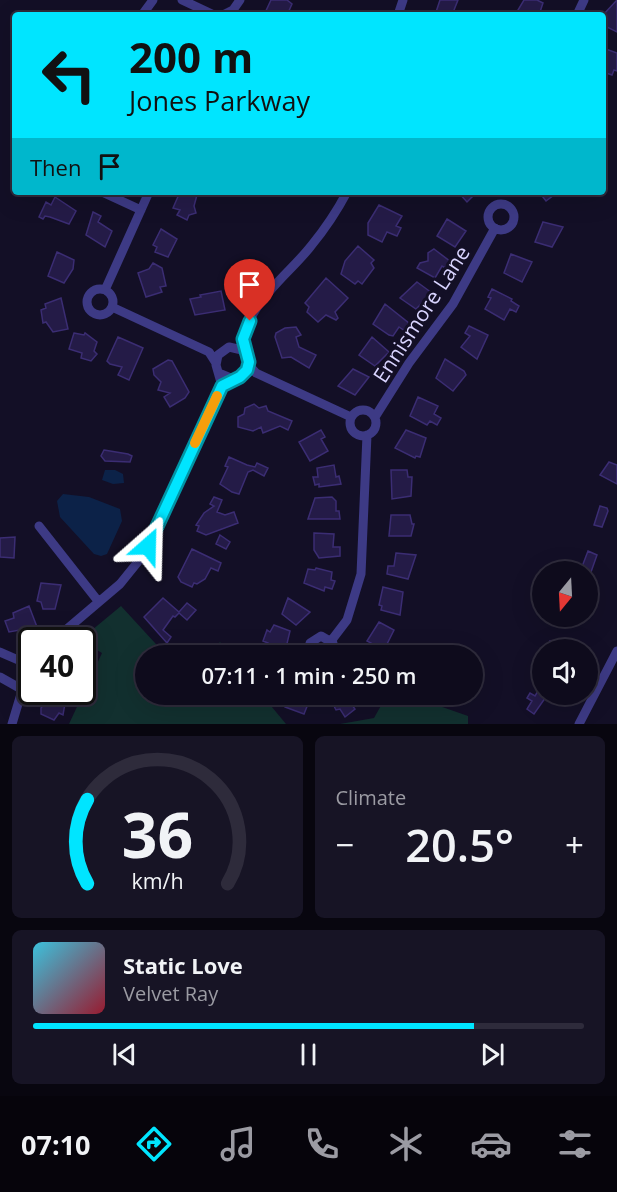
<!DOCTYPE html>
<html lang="en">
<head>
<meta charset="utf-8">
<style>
  :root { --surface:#0e0b1c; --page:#171425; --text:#f1f3f6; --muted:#9b9ba3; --line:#2e2b3b; --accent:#00e5ff }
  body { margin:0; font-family:"Open Sans",sans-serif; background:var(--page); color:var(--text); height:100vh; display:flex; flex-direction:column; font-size:22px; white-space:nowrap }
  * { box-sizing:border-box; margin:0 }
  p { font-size:20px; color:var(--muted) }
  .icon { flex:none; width:33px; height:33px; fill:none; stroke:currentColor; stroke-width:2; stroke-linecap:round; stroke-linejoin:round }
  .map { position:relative; height:724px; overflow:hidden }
  .details { display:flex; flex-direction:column; gap:12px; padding:12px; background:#08060f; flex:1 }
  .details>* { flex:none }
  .guide { position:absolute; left:12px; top:12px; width:594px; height:183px; border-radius:6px; box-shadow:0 6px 24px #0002,0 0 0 2px var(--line); background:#00e5ff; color:#111; overflow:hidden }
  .needle { width:39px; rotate:198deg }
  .fabs { position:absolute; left:532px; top:561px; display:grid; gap:12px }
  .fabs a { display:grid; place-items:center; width:66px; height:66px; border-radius:50%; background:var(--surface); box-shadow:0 6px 24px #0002,0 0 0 2px var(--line); font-size:30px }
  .speed { position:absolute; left:18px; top:627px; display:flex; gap:12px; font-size:30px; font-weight:700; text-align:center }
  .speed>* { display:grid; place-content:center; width:78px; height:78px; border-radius:50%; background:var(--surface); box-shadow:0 6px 24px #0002,0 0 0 2px var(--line); line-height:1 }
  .speed .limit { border:3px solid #111; border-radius:9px; background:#fff; color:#111 }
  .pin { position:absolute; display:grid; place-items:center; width:51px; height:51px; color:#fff; margin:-62px -26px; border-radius:50% 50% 50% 0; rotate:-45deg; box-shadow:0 0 6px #0007 }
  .pin .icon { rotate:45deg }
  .me { position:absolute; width:66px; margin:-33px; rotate:25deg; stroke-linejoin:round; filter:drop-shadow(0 0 4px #0008) }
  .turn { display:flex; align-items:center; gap:21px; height:126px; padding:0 18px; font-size:27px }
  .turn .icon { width:78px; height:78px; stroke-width:2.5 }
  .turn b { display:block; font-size:42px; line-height:51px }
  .then { display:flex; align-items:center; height:57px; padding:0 18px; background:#0003; gap:12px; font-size:22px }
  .big { font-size:45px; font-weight:600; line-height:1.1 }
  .details .tile { flex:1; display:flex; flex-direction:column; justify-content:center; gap:9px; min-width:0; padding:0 21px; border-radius:9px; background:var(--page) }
  .details .dial { align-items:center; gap:0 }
  .dial svg { height:156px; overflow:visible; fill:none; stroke:var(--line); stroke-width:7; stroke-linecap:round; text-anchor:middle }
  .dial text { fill:var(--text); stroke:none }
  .song { display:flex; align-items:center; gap:18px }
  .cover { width:72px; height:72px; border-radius:9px; background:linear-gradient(135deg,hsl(190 70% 55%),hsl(350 70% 35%)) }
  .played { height:6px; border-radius:3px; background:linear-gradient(90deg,var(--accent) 80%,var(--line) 80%) }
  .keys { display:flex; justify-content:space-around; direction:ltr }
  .heat { display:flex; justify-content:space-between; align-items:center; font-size:33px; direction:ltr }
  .details .tiles { flex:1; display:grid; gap:12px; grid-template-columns:1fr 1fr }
  .tile:last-child { grid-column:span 2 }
  .trip { position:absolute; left:135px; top:645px; width:348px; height:60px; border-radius:30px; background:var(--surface); box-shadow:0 6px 24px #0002,0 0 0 2px var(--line); font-weight:600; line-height:60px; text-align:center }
  .menu { display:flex; height:96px; justify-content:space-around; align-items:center; background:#06040b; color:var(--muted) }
  .menu .icon { width:42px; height:42px }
  .menu .on { color:var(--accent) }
  .menu b { font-size:27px; color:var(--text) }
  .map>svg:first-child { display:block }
</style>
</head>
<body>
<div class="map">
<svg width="617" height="724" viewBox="0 0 617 724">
  <rect width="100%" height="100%" fill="#130f26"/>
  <!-- green -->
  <path fill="#12302f" d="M121 606 166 655 146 656V694L262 695 286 724H69L102 653 80 640Z
    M220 642 231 655H208Z
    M387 695H408L468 716V724H340L374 718Z"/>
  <!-- water -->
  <path fill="#0c2248" d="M105 470H115L123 474 124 483 113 484 102 480Z
    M63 494 89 497 120 509 122 521 107 554 101 556 94 554 60 517 57 501Z"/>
  <!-- building -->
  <path fill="#241b47" stroke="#3b2d73" stroke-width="1.5" d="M271 0H287L292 4 287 15H264Z
    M440 0H458L452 15H435Z
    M524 0H537L543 3 539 15H515Z
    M617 0V32L603 25V15Z
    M603 48 617 53V71L614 70 612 75 603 72Z
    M180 192 197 195 194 206 196 213 189 215 187 220 177 215 180 210 173 208Z
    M458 192H469L473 196 467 202Z
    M539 192H558L546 201Z
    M55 197 76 211 69 224 50 217 45 216 43 219 39 217 46 202 51 205Z
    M379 205 402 216 396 226 401 228 397 236 387 232 382 242 368 235V223Z
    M93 212 101 216 98 222 112 231 105 247 86 235Z
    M447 219 466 231 455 247 437 236Z
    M543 222 563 227 552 247 535 242Z
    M161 229 177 239 168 257 155 252 157 247 153 245Z
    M358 246 374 260 371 263 374 268 362 284 358 281 355 284 341 274 345 261Z
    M434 249 451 262 447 269 442 266 435 278 417 268 420 263 428 261V253Z
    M57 252 74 260 73 269 64 283 48 276Z
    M511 254 532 262 522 282 504 273Z
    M153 263 162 268 166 286 160 287 162 292 146 297 138 273 149 269Z
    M326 278 348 298 335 312 338 318 336 320 326 315 318 322 307 312 309 307 305 303Z
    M417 282 432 293 416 309 400 298Z
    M492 289 512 299 511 301 519 306 516 312 510 309 504 320 485 309 491 298 488 297Z
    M221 291 225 310 195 315 190 299 201 297 200 295Z
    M61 298 68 329 53 332 46 322 43 323 41 310 46 308 45 304Z
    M385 304 410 324 405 331 399 327 393 336 389 335 373 324Z
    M469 326 488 335 477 359 461 347 470 336 465 333Z
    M296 327 301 335 296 337 299 347 316 355 309 368 291 357 282 358 275 337 276 333 285 328Z
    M74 333 84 335 85 333 97 342 94 351 97 354 91 361 81 358 82 353 69 349Z
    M118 337 143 348 129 380 118 375 122 367 110 364 107 361Z
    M372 337 389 352 375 366 359 355Z
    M445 359 464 371 466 375 453 391 436 378Z
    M168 360 172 361 189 392 185 398 170 407 164 397 170 393 158 390 161 382 154 375 153 369Z
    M353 369 369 377 355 395 338 386Z
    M418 397 438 406 434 414 441 418 437 425 430 421 427 425 410 416Z
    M254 404 259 408 266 406 268 411 292 421 288 430 280 426 263 433 261 427 253 431 238 427V417L244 414 245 408Z
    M321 430 325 437 321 439 328 451 310 461 299 442Z
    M406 430 426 438 420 457 416 456 415 458 395 448Z
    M104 450 128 454 132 456 130 462 105 461 101 456Z
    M229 457 247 465 255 467 257 463 268 468 264 476 253 470 248 472 239 494 232 492 220 484 228 467 225 466Z
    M609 462 617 465V484L600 475Z
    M334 465 336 477 339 476 341 484 319 487V484L315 485 313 477H318L317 468Z
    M391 470H407L408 477H412L411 496 392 499Z
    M214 497 222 500 217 512 225 515 234 512 238 523 206 535 197 531 199 526 196 525 204 513 214 506 210 504Z
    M332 497 336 501V511H339L340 519H308L315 498Z
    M600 506 607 508 608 511 602 527 594 525Z
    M391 515H410L412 524H414L411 536H389Z
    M314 533 334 534 333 547H340V556L319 558 314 550Z
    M220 535 230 542 226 549 216 544Z
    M15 537 14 558 0 557V538Z
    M192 549 221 563 218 571 211 568 205 579 197 584 194 583 192 587 181 582 178 577Z
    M588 551 597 555 591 572H580Z
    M396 553 416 555 408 579 387 574 388 566H394Z
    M316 568 332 572 331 580 335 581 332 589 325 587 324 591 304 583 308 569 315 570Z
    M41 583 61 585 55 609H43L41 602 37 601Z
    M383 587 403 592 400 615 381 610 382 606 379 605Z
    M163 598 179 612 187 603 196 610 187 620 179 613 175 617 173 616 163 630 171 637 167 643 144 617Z
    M288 598 310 612 296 625 282 614Z
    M29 606 37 627 9 632 5 621 14 618 13 613Z
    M379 622 394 630 384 650 367 641Z
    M274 625 290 631 285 652 266 649 268 643 263 641 267 630 270 632Z
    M550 641 567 650H546Z
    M543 683V694H548L534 714 527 709 532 701 527 698 530 693 535 696Z
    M54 692H67L63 715 59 713 54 720 41 714V708L47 700 50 701Z
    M288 694H312L304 714 285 707Z
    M328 694H355L358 700 352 705 355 709 345 717 340 709 336 710Z"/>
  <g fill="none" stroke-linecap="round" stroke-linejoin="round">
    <!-- minor -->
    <path stroke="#3d3a85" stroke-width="9" d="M182 0 214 15
      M142 15 153 0
      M223 15 233 10 240 0
      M398 15 403 0
      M577 15 584 0
      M102 192 141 210
      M488 217a13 13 0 1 1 26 0a13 13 0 1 1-26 0Z
      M87 302a13 13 0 1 1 26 0a13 13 0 1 1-26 0Z
      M105 290 149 192
      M112 307 209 352 216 363
      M244 352C240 308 287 277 311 246 325 229 337 211 347 192
      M249 365 256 373 351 417
      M350 423a13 13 0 1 1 26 0a13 13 0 1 1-26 0Z
      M375 417 409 363 453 304 495 228
      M39 526 98 601
      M54 640 120 584 141 558 222 386 216 365 218 355 229 347 242 350 249 362 244 374 233 379 221 374
      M331 641 347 620 361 574 367 435
      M0 652 32 666
      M309 656 310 643 321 636 333 643 334 656
      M0 677 23 690
      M12 724 21 694 32 671
      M579 724 617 651"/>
  </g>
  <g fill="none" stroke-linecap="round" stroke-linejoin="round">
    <defs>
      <path id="route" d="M148 546 222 386 240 377 247 370 249 362 243 339 250 321"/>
    </defs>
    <!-- route casing -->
    <use href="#route" stroke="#0095a6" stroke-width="15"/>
    <!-- route -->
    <use href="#route" stroke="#00e5ff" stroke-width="10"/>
    <!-- slow -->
    <path stroke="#f59e0b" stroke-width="10" d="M195 443 217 396"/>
  </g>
  <g text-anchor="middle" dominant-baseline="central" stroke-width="6" stroke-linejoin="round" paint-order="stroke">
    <!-- street labels -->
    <g font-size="21" fill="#d9d4ff" stroke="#130f26">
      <text transform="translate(421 314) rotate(-57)">Ennismore Lane</text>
    </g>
  </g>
</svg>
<div class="fabs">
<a><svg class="needle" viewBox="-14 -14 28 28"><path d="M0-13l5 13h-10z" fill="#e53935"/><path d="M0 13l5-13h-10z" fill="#9b9ba3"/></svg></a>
<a><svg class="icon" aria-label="sound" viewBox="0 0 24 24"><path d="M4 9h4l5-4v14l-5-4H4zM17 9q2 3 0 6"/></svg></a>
</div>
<div class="speed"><div class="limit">40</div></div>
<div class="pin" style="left:250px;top:321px;background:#d93025"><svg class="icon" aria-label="arrive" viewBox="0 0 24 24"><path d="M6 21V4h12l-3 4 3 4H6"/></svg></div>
<svg class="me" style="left:148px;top:546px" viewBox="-20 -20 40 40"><path d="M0-17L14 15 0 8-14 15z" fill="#00e5ff" stroke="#fff" stroke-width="4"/></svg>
<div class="trip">07:11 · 1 min · 250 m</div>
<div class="guide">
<div class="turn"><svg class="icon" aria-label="left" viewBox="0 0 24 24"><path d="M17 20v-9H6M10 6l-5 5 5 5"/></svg><div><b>200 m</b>Jones Parkway</div></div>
<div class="then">Then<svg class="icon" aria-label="arrive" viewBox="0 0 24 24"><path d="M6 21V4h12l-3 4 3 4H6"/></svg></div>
</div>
</div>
<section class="details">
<div class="tiles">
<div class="tile dial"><svg viewBox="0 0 100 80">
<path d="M14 69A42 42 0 1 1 86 69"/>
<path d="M14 69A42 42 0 0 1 14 26" stroke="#00e5ff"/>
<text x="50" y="56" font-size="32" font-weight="700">36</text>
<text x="50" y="72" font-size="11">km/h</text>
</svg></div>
<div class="tile"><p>Climate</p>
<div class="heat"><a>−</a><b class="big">20.5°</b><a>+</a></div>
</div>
<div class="tile">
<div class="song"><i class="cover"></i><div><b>Static Love</b><p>Velvet Ray</p></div></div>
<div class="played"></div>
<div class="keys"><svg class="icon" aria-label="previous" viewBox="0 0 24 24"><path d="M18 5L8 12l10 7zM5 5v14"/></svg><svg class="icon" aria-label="pause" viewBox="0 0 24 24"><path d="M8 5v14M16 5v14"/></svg><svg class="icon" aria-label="next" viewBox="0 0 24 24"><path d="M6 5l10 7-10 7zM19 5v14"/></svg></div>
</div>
</div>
</section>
<nav class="menu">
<b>07:10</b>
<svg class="icon on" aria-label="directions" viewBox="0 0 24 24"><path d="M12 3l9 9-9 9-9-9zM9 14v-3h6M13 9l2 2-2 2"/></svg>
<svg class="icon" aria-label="music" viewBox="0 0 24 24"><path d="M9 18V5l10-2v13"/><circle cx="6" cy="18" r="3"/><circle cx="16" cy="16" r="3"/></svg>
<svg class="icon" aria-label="phone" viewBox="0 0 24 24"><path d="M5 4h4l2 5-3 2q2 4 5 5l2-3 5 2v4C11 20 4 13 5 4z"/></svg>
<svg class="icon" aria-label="climate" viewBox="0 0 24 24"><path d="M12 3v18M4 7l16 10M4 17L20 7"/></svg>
<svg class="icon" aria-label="car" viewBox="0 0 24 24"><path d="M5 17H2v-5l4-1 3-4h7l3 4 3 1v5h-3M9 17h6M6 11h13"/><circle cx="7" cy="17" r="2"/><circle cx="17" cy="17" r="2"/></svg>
<svg class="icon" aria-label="filters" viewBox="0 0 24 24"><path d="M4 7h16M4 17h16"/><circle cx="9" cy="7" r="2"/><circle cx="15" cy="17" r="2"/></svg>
</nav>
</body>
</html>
